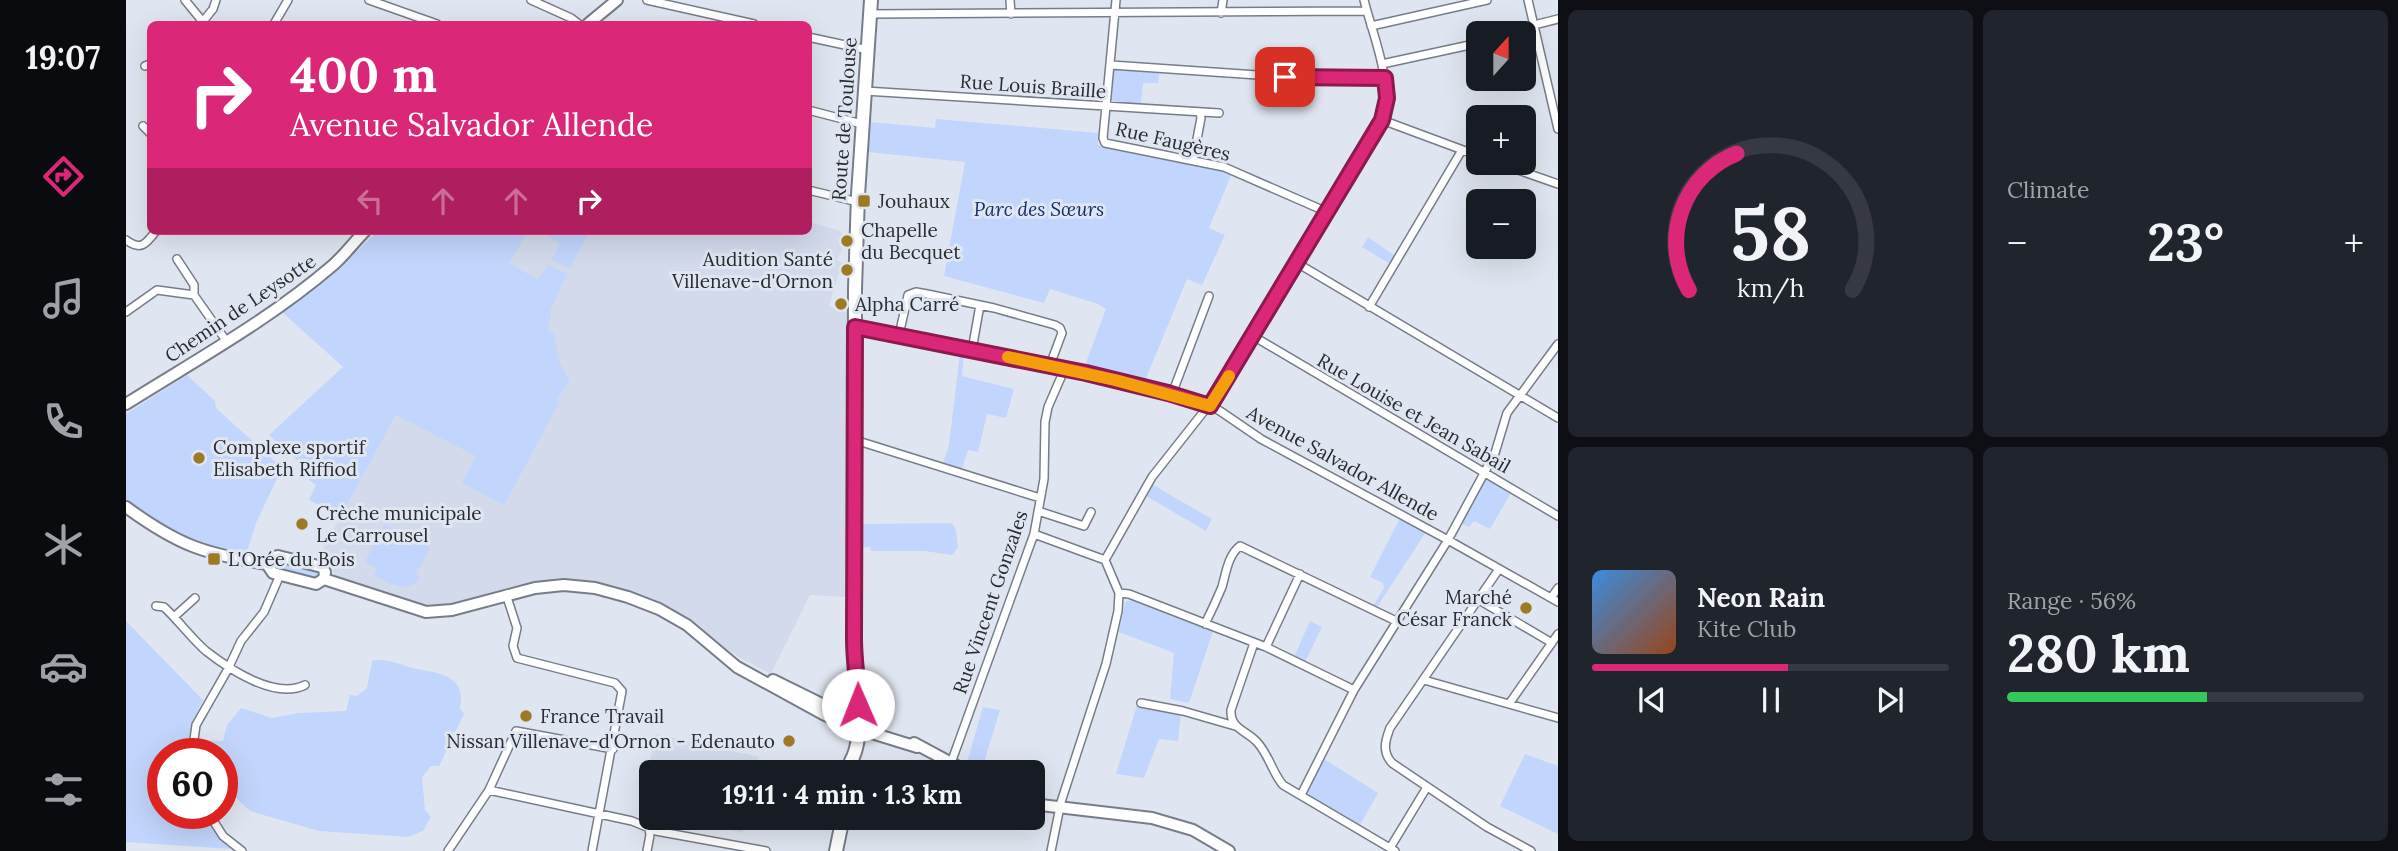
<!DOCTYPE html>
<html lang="en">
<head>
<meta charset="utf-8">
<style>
  :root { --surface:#171b24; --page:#20242c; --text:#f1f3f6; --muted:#9ea1a6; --line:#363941; --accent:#db2777 }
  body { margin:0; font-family:Lora,serif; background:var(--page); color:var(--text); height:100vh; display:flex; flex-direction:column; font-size:26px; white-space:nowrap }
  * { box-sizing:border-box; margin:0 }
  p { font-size:23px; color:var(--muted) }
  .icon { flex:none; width:38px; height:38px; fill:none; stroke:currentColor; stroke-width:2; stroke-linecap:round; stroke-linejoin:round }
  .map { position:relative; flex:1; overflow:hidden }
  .sheet { display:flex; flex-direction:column; gap:10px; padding:10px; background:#0d0f14; width:840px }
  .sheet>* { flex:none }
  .top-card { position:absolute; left:21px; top:21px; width:665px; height:214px; border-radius:10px; box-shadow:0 7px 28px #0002; background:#db2777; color:#fff; overflow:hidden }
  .needle { width:46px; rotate:21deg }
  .tools { position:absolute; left:1340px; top:21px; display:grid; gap:14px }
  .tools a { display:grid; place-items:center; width:70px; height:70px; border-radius:10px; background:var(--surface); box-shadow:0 7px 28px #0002; font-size:35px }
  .speed { position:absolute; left:21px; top:738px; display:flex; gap:14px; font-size:35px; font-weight:700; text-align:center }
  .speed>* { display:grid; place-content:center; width:91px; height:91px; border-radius:50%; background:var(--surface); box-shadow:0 7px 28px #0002; line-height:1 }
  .speed .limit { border:10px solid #d22; background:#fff; color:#111 }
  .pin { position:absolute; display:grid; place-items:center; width:60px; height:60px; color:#fff; margin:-30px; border-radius:14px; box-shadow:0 4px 10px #0006 }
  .me { position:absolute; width:77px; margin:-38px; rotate:359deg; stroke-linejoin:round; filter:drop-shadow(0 0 5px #0008) }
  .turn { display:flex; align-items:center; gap:24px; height:147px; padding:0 28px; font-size:32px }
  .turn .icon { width:91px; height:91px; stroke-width:2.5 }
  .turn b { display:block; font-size:49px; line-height:60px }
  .lanes { display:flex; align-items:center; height:66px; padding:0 28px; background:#0003; justify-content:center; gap:35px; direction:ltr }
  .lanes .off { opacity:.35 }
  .big { font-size:52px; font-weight:800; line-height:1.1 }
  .sheet .tile { flex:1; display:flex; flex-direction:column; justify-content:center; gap:10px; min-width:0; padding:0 24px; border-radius:10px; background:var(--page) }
  .sheet .dial { align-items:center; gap:0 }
  .dial svg { height:182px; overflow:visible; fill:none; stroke:var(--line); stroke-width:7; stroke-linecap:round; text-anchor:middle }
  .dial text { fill:var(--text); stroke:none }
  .song { display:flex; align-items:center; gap:21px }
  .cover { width:84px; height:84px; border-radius:10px; background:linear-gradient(135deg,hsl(210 70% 55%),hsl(20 70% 35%)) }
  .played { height:7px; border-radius:4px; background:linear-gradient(90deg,var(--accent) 55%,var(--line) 55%) }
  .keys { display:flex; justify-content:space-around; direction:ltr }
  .heat { display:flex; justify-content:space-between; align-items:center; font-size:38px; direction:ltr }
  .charge { height:10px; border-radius:5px; background:linear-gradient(90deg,#34c759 56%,var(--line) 0) }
  .sheet .tiles { flex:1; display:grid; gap:10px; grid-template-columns:repeat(2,1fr) }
  .trip { position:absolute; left:513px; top:760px; width:406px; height:70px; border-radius:10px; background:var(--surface); box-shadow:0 7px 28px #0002; font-weight:800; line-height:70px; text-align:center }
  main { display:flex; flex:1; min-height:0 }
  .tab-bar { display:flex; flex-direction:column; width:126px; justify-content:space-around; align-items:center; background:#090b0e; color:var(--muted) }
  .tab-bar .icon { width:49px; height:49px }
  .tab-bar .selected { color:var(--accent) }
  .tab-bar b { font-size:32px; color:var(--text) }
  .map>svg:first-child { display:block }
</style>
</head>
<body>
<main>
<nav class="tab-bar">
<b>19:07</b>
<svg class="icon selected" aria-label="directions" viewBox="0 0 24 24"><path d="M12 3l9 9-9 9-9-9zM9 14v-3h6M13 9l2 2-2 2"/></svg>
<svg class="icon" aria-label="music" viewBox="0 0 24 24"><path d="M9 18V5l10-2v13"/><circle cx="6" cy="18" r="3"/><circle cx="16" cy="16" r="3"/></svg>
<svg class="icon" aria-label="phone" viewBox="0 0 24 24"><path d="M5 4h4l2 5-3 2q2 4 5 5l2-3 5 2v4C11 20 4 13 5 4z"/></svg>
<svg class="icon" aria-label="climate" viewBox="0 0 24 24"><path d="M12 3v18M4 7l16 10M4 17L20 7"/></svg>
<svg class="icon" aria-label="car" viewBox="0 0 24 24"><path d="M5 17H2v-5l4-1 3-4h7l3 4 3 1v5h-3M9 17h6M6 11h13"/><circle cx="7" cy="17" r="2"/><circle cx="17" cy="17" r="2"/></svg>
<svg class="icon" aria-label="filters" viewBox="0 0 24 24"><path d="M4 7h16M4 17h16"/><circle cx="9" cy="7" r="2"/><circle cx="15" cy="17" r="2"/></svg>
</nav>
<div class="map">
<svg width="1432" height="851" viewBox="0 0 1432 851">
  <rect width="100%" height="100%" fill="#e0e6f1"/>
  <!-- built -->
  <path fill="#d2daec" d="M683 222 715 231 716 242 719 243 711 260 716 263 703 306 721 313 719 597 684 595 645 674 611 656 566 624 489 589 458 581H427L386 586 341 602 311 607 293 605 222 583 208 574 206 566 208 558 196 551 370 231H682Z
    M530 734 633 757 630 772H525V814L513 811Z
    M555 817H620L617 833Z"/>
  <!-- green -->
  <path fill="#c2d5fc" d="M1353 47V79H1379L1381 86 1358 91 1357 86 1346 87 1339 50Z
    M990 69 1033 72 1032 83H1017L1015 104 987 102 984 98 986 73Z
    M810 119 973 133 972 145 1106 173 1083 228 1099 235 1076 285 1061 279 1018 383 958 368 980 309 972 304 924 289 918 303 818 276 839 162 742 152 745 122 809 128Z
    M252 231H402L383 263 412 280 422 265 441 274 425 309 422 332H428L433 362 444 381 431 398 433 403 378 505 336 483 350 456 270 415 215 516 183 500 190 485 182 479 186 474 143 435 217 367 156 312 199 281Z
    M414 231H464L444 268 425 260 434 244Z
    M1242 237 1269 256 1264 264 1236 247Z
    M834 353 838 354 836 376 888 389 880 418 861 414 852 452 842 450 836 469 817 463 823 445Z
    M61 375 89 401 90 408 156 468 130 523 121 552C76 552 35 524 0 499V414Z
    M1359 480H1362L1385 493 1364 529 1348 521 1343 527 1335 523Z
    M1027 485 1086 519 1080 531 1020 496Z
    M1274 518 1300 532 1251 607 1247 606 1258 588 1257 583 1244 577Z
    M826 523 830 530 832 548 826 555 799 551H745L744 547H736L737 524Z
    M259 524 273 532 271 537 288 546 291 540 304 548 290 574 294 577C281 595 265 584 248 575L251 568 239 562Z
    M147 560 165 563 166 566 175 569 177 566 192 570 196 574 190 579 148 568Z
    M1006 600 1087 631 1063 703 1044 699 1048 653 993 632 999 602Z
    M0 621 77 700 65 724 61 754H37V814H77L93 838 105 849 0 842Z
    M1184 621 1196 627 1179 662 1168 657Z
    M250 660C267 660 272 664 287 668 311 674 341 673 334 708L338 714 313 766H305L296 777 299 810 305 817 297 831 282 837 193 831 124 811 109 797 100 762 96 761V754H72V740L97 741 101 725 115 708 146 718 173 713 220 711 224 695 231 696 241 688 246 661Z
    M1011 705 1055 713 1052 741 1033 739 1018 778 990 774Z
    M857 707 874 710 855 772 840 766Z
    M1399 754 1432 766V834L1374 806Z
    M1198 759 1252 793 1234 825 1183 795 1182 791Z"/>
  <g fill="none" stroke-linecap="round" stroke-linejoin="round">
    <defs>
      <path id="street" d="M59 0 77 22
        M243 0 311 24
        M405 0 445 18 453 24
        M521 0 628 24
        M884 0 885 14
        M990 0 977 138 979 143 1098 167 1201 212
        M1402 0 1432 129
        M1095 13 1097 0
        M744 14 1241 11
        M75 24 87 9 90 0
        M148 24 162 0
        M1408 25 1432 19
        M1245 26 1361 0
        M682 37 742 50
        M1256 64 1353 43
        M985 65 1159 77 1259 78
        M19 66 24 64
        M739 91 1093 113
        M682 110 736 124
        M1256 120 1353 156
        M17 126 24 133
        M1067 160 1075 118 1074 112
        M1372 163 1432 184
        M682 190 732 202
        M0 240C15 251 20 244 30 231
        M51 259 68 285V295
        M1171 263 1432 418
        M1243 307 1336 150
        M0 312 31 290 68 295 101 342
        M729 327 939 368 1078 403 1094 411 1135 439 1322 540 1432 602
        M773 335 782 295 790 292 801 294 868 308 929 325 934 328 936 333 924 365
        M1127 336 1432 516
        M846 350 854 305
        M1046 394 1083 296
        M729 440 914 498
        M912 511 958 526 965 512
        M908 534 979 560
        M1373 569 1264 728C1259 741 1256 752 1266 763L1361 827 1405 851
        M993 593 1003 594 1140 647 1228 690
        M380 594 391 628 387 646 391 658 489 683 496 691 466 851
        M1425 598 1432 588
        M1353 600 1426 643
        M30 606 38 607C53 621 65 638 80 651 103 669 149 700 179 685
        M48 617 69 598
        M1079 624C1085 612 1091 599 1096 587 1100 573 1102 555 1114 546L1270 621
        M1128 643 1105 710C1104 729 1120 730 1131 742 1143 755 1146 772 1157 785L1269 851
        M1140 647 1174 574
        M1298 680 1432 718
        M1015 703 1057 711 1109 726
        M1383 704 1432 634
        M66 754 70 725 102 669 115 641 138 612 154 575
        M825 763 908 534 918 479 919 422 922 407 939 368
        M363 790 506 821 530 831 640 851
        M1175 795 1228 690 1322 540 1369 453 1381 413 1432 344
        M83 814 97 836 116 851
        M1264 848 1301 787
        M322 851 363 790 390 731 487 749
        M521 851 524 835 523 828
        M925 851 935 802 980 664 992 611 993 593 979 560 1026 477 1094 391 1256 120C1267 79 1248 40 1238 0"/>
      <path id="secondary" d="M462 24 491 0
        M0 404C70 360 143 320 206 266 218 256 228 242 239 231
        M0 507C52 545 78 554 141 564
        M141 564 145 558 152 556 196 567 199 572 198 579
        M141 564 147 573 190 584 198 579
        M198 579 300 612 326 610 409 588 438 585 469 588 502 597 533 609 561 625 611 667 699 715 723 726 791 747
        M647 680 716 714 753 729
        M788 743 842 772
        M906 804 1026 818 1067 830 1103 851"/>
      <path id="primary" d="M725 761C741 734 729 670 728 639L729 289 732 195 745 0
        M710 851 717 817"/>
    </defs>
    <!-- street casing -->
    <use href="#street" stroke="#777d87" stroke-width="10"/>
    <!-- secondary casing -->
    <use href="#secondary" stroke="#777d87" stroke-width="14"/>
    <!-- primary casing -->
    <use href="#primary" stroke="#777d87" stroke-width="16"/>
    <!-- street -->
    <use href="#street" stroke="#fff" stroke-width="7"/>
    <!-- secondary -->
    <use href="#secondary" stroke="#fff" stroke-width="10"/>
    <!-- primary -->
    <use href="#primary" stroke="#fff" stroke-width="12"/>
  </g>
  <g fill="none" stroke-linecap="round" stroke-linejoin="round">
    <defs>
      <path id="route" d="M732 705C732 682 728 661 728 639L729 327 960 373 1042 393 1084 406 1256 120 1261 98 1259 78 1159 77"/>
    </defs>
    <!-- route casing -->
    <use href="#route" stroke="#8e194d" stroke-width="18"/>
    <!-- route -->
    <use href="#route" stroke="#db2777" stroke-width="12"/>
    <!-- slow -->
    <path stroke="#f59e0b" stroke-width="12" d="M882 357 989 380 1084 406 1103 376"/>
  </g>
  <!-- markers -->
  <g fill="#9d7a25" stroke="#e0e6f1" stroke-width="2.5">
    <rect x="731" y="194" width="14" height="14" rx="3.5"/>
    <circle cx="721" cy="241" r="7"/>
    <circle cx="721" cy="270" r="7"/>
    <circle cx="715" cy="304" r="7"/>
    <circle cx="73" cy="458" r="7"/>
    <circle cx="176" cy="524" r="7"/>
    <rect x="81" y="552" width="14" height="14" rx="3.5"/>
    <circle cx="1400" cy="608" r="7"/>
    <circle cx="400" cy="716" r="7"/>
    <circle cx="663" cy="741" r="7"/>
  </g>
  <g text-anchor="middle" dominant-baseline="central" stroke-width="6" stroke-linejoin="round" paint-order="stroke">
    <!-- street labels -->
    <g font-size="19" fill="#2a2c30" stroke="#e0e6f1">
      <text transform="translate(907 86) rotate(4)">Rue Louis Braille</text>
      <text transform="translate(718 119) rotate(-86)">Route de Toulouse</text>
      <text transform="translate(1047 141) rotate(13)">Rue Faugères</text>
      <text transform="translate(114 308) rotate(-34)">Chemin de Leysotte</text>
      <text transform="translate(1288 413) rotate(30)">Rue Louise et Jean Sabail</text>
      <text transform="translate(1217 463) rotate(29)">Avenue Salvador Allende</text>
      <text transform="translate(864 602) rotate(-71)">Rue Vincent Gonzales</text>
    </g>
    <!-- poi labels -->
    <g font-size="19" fill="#2a2c30" stroke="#e0e6f1" text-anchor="start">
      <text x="752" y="201">Jouhaux</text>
      <text x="735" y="230">Chapelle<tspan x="735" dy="22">du Becquet</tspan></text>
      <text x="707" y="259" text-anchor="end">Audition Santé<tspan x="707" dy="22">Villenave-d'Ornon</tspan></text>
      <text x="729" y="304">Alpha Carré</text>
      <text x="87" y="447">Complexe sportif<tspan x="87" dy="22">Elisabeth Riffiod</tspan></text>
      <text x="190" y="513">Crèche municipale<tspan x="190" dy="22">Le Carrousel</tspan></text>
      <text x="102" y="559">L'Orée du Bois</text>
      <text x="1386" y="597" text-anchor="end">Marché<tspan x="1386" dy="22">César Franck</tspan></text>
      <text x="414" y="716">France Travail</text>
      <text x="649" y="741" text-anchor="end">Nissan Villenave-d'Ornon - Edenauto</text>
    </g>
    <!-- park labels -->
    <g font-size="19" font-style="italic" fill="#142d72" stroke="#e0e6f1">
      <text x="913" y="209">Parc des Sœurs</text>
    </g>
  </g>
</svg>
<div class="tools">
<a><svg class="needle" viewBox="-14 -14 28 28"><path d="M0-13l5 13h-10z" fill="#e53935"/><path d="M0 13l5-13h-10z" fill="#9ea1a6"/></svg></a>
<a>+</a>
<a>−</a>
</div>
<div class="speed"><div class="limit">60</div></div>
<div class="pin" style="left:1159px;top:77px;background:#d93025"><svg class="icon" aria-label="arrive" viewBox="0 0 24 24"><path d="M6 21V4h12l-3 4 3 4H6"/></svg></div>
<svg class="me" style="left:732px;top:705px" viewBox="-20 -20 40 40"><circle r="19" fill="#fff"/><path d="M0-13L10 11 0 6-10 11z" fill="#db2777"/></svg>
<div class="trip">19:11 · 4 min · 1.3 km</div>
<div class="top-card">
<div class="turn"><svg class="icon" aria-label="right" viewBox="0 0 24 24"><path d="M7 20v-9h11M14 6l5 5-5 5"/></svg><div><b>400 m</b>Avenue Salvador Allende</div></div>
<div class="lanes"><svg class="icon off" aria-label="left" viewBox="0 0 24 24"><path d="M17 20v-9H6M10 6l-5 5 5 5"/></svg><svg class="icon off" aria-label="ahead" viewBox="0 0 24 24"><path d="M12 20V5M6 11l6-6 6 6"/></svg><svg class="icon off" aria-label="ahead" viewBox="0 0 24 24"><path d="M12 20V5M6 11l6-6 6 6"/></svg><svg class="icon" aria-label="right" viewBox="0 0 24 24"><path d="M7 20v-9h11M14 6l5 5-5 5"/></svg></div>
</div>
</div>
<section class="sheet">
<div class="tiles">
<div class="tile dial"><svg viewBox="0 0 100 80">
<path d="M14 69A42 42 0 1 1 86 69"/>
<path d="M14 69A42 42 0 0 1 35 9" stroke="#db2777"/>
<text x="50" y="56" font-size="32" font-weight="700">58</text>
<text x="50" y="72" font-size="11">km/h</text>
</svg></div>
<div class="tile"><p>Climate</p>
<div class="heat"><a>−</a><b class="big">23°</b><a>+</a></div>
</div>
<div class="tile">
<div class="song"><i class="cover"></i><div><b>Neon Rain</b><p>Kite Club</p></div></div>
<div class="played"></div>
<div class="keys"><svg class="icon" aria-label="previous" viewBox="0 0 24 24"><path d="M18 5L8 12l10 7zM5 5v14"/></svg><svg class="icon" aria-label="pause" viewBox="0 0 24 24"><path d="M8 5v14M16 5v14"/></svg><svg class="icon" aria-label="next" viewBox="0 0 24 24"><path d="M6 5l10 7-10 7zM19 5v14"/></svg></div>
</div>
<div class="tile"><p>Range · 56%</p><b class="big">280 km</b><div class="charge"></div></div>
</div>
</section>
</main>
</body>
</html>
